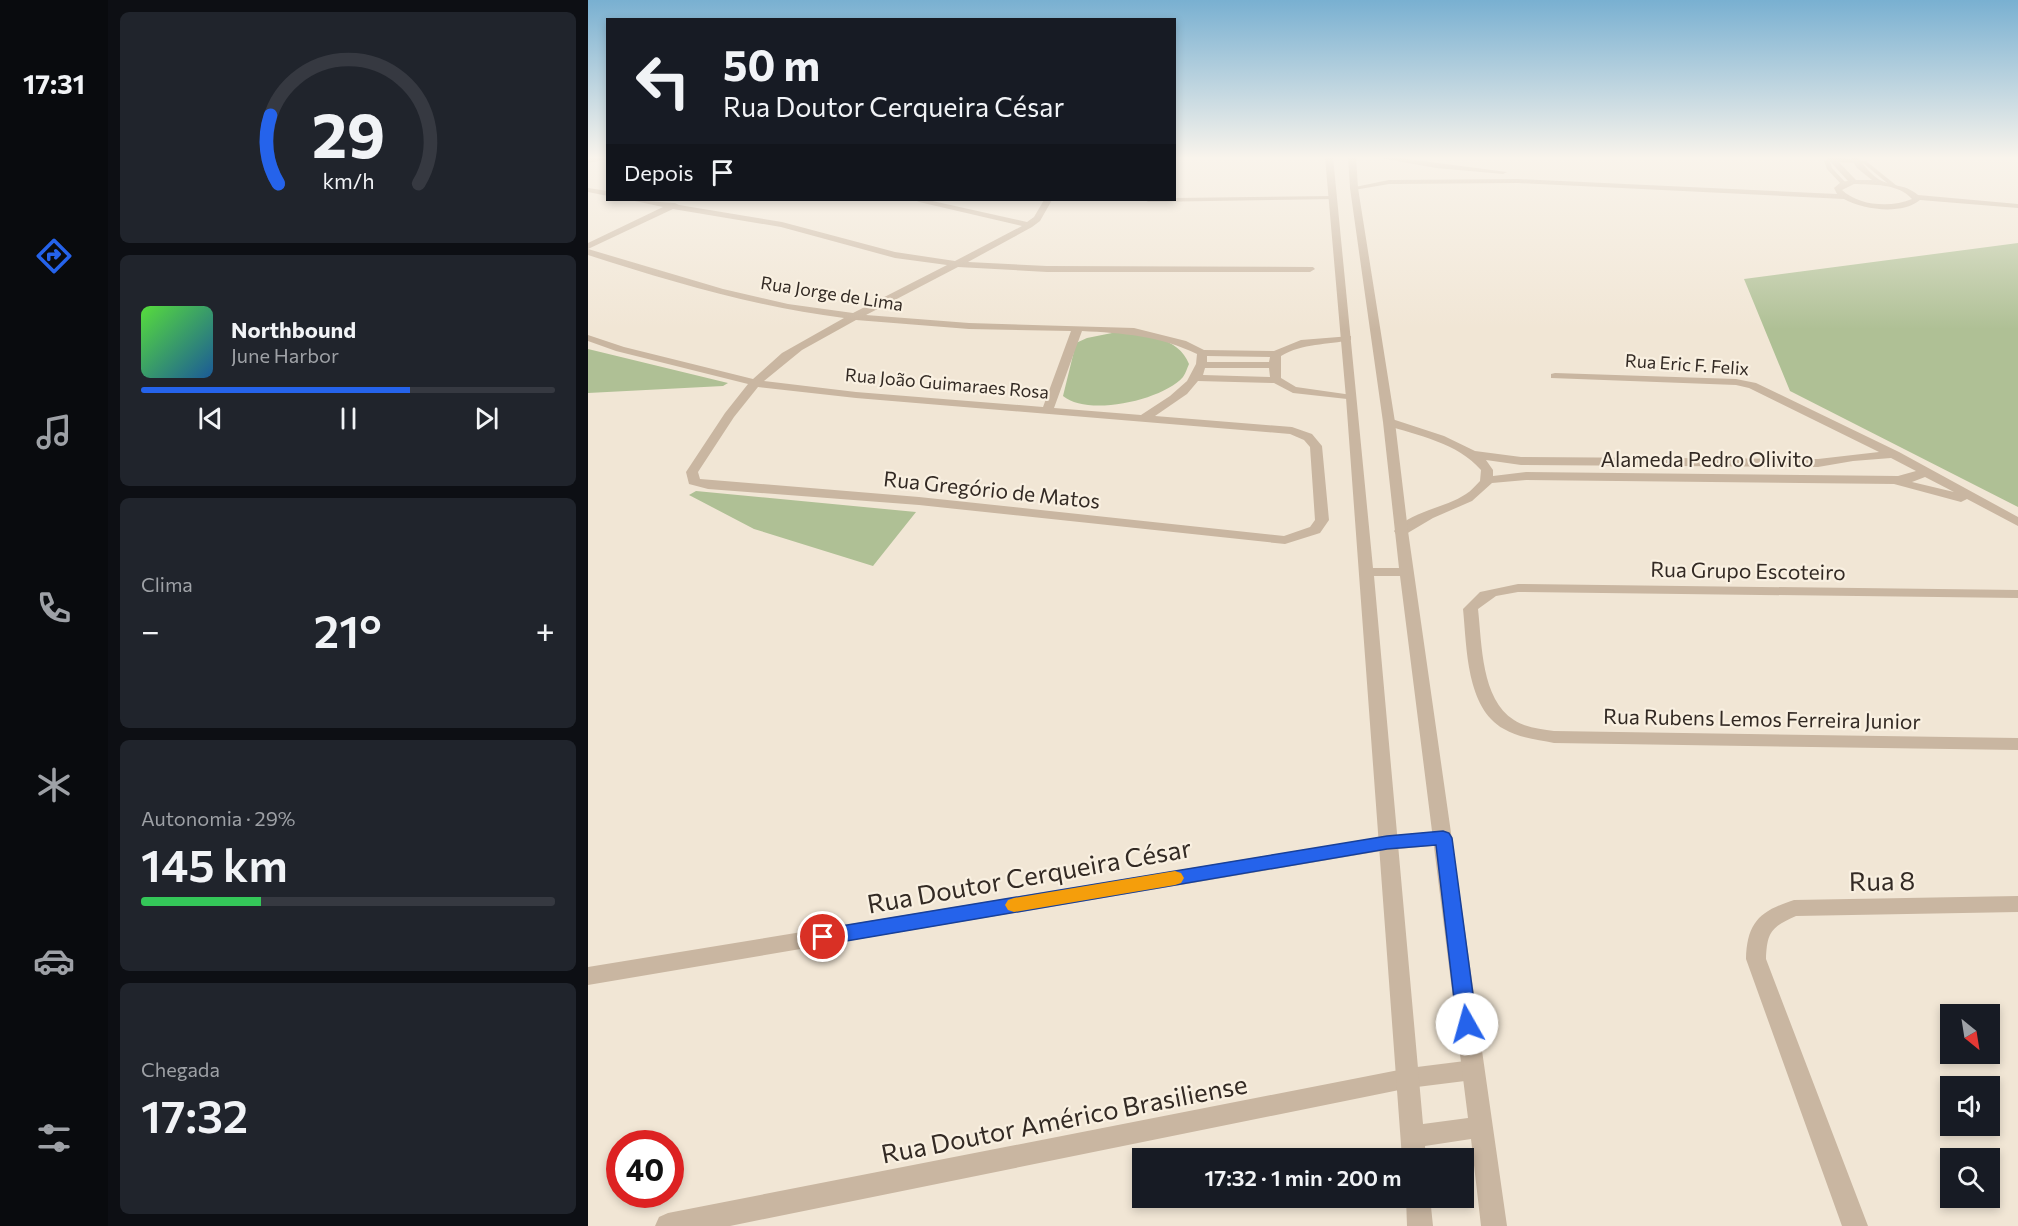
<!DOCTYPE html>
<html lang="pt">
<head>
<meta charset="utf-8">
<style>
  :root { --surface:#171b24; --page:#20242c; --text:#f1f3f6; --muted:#9ea1a6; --line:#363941; --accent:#2563eb }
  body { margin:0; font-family:Commissioner,sans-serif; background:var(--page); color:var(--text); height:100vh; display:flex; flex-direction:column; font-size:22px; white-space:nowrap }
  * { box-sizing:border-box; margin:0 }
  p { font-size:20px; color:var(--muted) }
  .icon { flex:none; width:33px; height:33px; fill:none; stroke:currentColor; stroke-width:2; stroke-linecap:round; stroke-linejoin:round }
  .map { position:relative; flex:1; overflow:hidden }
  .side { display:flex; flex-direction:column; gap:12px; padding:12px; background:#0d0f14; width:480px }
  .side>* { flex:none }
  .guide { position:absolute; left:18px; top:18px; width:570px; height:183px; border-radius:0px; box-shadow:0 3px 9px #0003; background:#171b24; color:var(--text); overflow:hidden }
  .needle { width:39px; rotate:150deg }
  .controls { position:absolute; left:1352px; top:1004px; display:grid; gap:12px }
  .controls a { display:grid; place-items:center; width:60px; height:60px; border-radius:0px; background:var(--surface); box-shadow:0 3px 9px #0003; font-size:30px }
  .speed { position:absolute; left:18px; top:1130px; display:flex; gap:12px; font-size:30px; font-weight:700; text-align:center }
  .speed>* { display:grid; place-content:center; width:78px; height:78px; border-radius:50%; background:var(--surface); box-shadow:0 3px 9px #0003; line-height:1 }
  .speed .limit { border:9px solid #d22; background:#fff; color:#111 }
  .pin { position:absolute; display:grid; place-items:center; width:51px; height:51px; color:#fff; margin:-26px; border:3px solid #fff; border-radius:50%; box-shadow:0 2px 6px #0007 }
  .me { position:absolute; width:66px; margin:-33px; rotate:353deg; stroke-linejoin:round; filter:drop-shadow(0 0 4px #0008) }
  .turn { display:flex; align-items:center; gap:21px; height:126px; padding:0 18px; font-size:27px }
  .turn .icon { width:78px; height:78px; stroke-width:2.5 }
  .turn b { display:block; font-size:42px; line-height:51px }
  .then { display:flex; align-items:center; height:57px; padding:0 18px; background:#0003; gap:12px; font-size:22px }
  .big { font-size:45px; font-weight:600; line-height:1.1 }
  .side .widget { flex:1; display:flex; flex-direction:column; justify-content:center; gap:9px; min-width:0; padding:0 21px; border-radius:9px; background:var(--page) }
  .side .dial { align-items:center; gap:0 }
  .dial svg { height:156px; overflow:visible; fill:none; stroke:var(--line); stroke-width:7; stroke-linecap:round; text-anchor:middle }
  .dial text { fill:var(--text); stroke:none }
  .song { display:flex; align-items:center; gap:18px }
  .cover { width:72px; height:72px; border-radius:9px; background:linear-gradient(135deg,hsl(110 70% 55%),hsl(210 70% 35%)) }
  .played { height:6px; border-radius:3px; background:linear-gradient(90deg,var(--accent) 65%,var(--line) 65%) }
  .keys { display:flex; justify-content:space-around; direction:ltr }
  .heat { display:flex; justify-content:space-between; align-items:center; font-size:33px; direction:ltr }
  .charge { height:9px; border-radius:4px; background:linear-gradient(90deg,#34c759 29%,var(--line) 0) }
  .trip { position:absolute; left:544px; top:1148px; width:342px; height:60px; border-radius:0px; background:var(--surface); box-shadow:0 3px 9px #0003; font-weight:600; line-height:60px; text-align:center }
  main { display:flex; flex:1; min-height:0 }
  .tab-bar { display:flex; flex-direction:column; width:108px; justify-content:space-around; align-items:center; background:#090b0e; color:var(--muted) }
  .tab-bar .icon { width:42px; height:42px }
  .tab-bar .selected { color:var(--accent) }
  .tab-bar b { font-size:27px; color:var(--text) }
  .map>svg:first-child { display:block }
</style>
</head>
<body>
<main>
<nav class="tab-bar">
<b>17:31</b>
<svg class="icon selected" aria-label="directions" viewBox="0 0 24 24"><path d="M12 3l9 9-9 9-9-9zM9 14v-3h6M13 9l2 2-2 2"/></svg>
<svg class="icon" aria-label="music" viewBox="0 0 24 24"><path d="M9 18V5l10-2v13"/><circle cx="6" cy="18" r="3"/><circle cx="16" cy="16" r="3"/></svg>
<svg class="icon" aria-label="phone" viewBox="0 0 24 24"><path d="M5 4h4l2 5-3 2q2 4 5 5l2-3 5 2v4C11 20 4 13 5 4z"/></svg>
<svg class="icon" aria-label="climate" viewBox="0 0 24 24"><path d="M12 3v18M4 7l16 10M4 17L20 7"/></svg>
<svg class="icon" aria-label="car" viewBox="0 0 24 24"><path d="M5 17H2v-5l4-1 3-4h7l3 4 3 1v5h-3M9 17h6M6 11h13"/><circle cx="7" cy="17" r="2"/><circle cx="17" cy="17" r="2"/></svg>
<svg class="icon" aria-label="filters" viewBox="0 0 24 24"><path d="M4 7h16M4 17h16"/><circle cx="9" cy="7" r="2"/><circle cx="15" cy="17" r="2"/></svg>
</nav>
<section class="side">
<div class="widget dial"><svg viewBox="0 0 100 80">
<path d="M14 69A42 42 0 1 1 86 69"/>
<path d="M14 69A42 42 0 0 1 10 34" stroke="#2563eb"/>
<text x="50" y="56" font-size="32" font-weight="700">29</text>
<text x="50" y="72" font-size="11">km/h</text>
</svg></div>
<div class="widget">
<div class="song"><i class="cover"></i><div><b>Northbound</b><p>June Harbor</p></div></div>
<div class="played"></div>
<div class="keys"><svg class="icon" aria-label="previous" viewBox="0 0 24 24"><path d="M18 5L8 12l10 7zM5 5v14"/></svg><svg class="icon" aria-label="pause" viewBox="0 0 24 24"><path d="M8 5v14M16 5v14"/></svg><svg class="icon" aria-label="next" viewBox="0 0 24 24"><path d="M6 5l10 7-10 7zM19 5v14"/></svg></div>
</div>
<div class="widget"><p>Clima</p>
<div class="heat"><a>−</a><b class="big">21°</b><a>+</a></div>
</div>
<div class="widget"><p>Autonomia · 29%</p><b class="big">145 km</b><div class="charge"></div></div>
<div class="widget"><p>Chegada</p><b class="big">17:32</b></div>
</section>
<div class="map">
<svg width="1430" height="1226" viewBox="0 0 1430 1226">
  <rect width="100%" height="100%" fill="#f1e6d5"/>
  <!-- green -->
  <path fill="#afc095" d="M1430 243V507L1202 391 1156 279Z
    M529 332C554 333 591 337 601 364 599 368 598 373 595 377 575 400 500 417 475 396L488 343 499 338Z
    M0 349 140 383 135 386 0 393Z
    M108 491 328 512 285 566 166 529 101 495Z"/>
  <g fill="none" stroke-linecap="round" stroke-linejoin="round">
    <!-- service -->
    <path fill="#c9b6a1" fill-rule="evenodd" d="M1244 157 1278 161 1309 186 1304 187 1275 163 1242 162 1244 168 1259 184 1254 185 1239 169 1236 161Z
      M746 196 748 197V199L560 202 557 200H586V198Z"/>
    <!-- minor -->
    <path fill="#c9b6a1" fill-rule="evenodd" d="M9 157H20V159L0 163V159Z
      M786 157H804L919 172 915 174 848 168Z
      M1238 157H1246L1268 180H1284L1269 168 1262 157H1270C1275 165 1285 177 1294 181 1307 187 1317 184 1330 195L1430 204V208L1332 200C1314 215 1276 210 1256 199L930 183 801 184 766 190 762 188 801 180 930 179 1249 194 1246 188 1253 182 1260 181ZM1266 184C1285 185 1310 183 1324 199 1303 208 1271 206 1254 190Z
      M0 188 20 191V196L0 192Z
      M42 200 87 203 91 205 194 222 307 252 367 261 434 226 331 202 327 200H340L439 222 446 217 456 200H464L452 221 444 227 380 262 459 266 725 267 727 269 722 272H459L370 267 278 315 381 323 546 328 598 341 616 350 686 351 713 340 763 336V340C739 345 715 343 693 356V378L708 387 764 395 768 396V400L705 393 686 383 610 381 599 394 567 416 704 427 724 434 734 446 741 520 732 533 697 544 331 505 120 489 101 484 98 472 137 413 160 384 28 351 0 341V335L36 347 165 379 194 353 256 318C168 307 84 282 0 255V249L135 289 200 304 265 313 359 265 307 258 193 227 85 209 0 249V243L75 207ZM268 320 381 329 483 331 455 407 268 392 176 381 214 350ZM494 331C534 333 572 336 609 354L608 364 599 381 582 396 553 415 466 408ZM619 356 682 357 681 362H619ZM617 368H681L682 377 615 375ZM170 387 268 398 702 434 716 440 722 447 727 520 722 527 696 536 331 497 112 479 110 472 146 417Z
      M967 373 1148 379 1168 383 1311 452 1430 517V526L1379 499 1373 502 1306 484 938 480 904 483 884 501 845 518 818 534H808L806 531C824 510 856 509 878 494 883 491 887 486 892 481L893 470C870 443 829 435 797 425V419L801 418 856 436 887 451 933 457 1230 459 1291 452 1161 388 1148 385 963 378V374ZM1303 458 1328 471 1310 476 938 472 905 476V470L898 460 933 465 1230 467 1265 461ZM1337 477 1366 492 1324 482Z
      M930 584 1430 590V598L930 592 908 596 890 609C894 644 893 699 926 720 938 728 953 729 966 731L1430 738V750L966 743C950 740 931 738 916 729 878 708 879 647 875 609L892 592Z
      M855 831 862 833 864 838 862 843 855 845 799 850 0 985V967L799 836Z
      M1430 896V912L1208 916C1183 927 1179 932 1178 959L1280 1226H1254L1158 959C1159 922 1172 911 1206 900Z
      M885 1060 893 1063 896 1070 893 1077 885 1080 821 1088 142 1226H67L71 1217 80 1213 821 1068Z"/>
    <!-- tertiary -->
    <path fill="#c9b6a1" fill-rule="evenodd" d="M737 157H745L785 568H811L795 422 762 188 760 157H768L770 188 807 422 820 531 919 1226H893L883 1139 837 1146 838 1158H814L758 398ZM786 576H812L880 1118 835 1124Z
      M818 1197H842L845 1226H819Z"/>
  </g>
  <!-- sky -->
  <linearGradient id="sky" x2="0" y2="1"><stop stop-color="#79b0d1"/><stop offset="0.48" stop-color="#f9f4ec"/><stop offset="1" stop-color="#f9f4ec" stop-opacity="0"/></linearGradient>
  <rect width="1430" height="329" fill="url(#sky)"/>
  <!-- route -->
  <path fill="#2563eb" stroke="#184099" stroke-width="1.5" d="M855 831 861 833 864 838 889 1024 886 1030 879 1032 872 1030 869 1024 848 845 799 849 235 945 229 942 226 937 229 932 235 929 799 836Z"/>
  <!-- slow -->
  <path fill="#f59e0b" d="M587 871 593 873 596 878 593 883 587 885 426 912 420 910 417 905 420 900 426 898Z"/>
  <g text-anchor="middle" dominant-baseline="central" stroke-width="4.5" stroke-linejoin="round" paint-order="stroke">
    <!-- far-street labels -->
    <g font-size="18" fill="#332a24" stroke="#f9f0e1">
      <text transform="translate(244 293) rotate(9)">Rua Jorge de Lima</text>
      <text transform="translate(1099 364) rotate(4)">Rua Eric F. Felix</text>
      <text transform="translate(359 383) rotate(5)">Rua João Guimaraes Rosa</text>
    </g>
    <!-- street labels -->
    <g font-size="21" fill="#332a24" stroke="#f9f0e1">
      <text x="1119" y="458">Alameda Pedro Olivito</text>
      <text transform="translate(404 489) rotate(6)">Rua Gregório de Matos</text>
      <text transform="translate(1160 570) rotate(1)">Rua Grupo Escoteiro</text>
      <text transform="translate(1174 718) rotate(1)">Rua Rubens Lemos Ferreira Junior</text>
    </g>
    <!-- near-street labels -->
    <g font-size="26" fill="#332a24" stroke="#f9f0e1">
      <text transform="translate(441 875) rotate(-10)">Rua Doutor Cerqueira César</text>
      <text transform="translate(1294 880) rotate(-1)">Rua 8</text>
      <text transform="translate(476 1118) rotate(-11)">Rua Doutor Américo Brasiliense</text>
    </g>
  </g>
</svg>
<div class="controls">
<a><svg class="needle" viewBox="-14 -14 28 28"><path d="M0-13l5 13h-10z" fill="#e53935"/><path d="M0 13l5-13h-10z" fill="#9ea1a6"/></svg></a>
<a><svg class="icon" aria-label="sound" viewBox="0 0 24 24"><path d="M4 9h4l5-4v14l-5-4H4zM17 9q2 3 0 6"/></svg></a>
<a><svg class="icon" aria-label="search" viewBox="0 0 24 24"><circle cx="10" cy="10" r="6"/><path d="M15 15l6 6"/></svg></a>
</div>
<div class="speed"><div class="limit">40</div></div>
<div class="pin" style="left:235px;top:937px;background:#d93025"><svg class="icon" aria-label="arrive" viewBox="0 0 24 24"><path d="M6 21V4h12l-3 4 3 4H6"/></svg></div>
<svg class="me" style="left:879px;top:1024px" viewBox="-20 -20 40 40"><circle r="19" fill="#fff"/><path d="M0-13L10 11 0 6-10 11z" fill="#2563eb"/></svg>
<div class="trip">17:32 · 1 min · 200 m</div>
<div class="guide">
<div class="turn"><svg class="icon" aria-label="left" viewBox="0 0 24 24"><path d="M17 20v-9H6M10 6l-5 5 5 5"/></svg><div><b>50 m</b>Rua Doutor Cerqueira César</div></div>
<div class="then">Depois<svg class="icon" aria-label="arrive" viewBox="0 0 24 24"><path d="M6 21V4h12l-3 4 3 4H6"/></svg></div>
</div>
</div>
</main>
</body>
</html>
